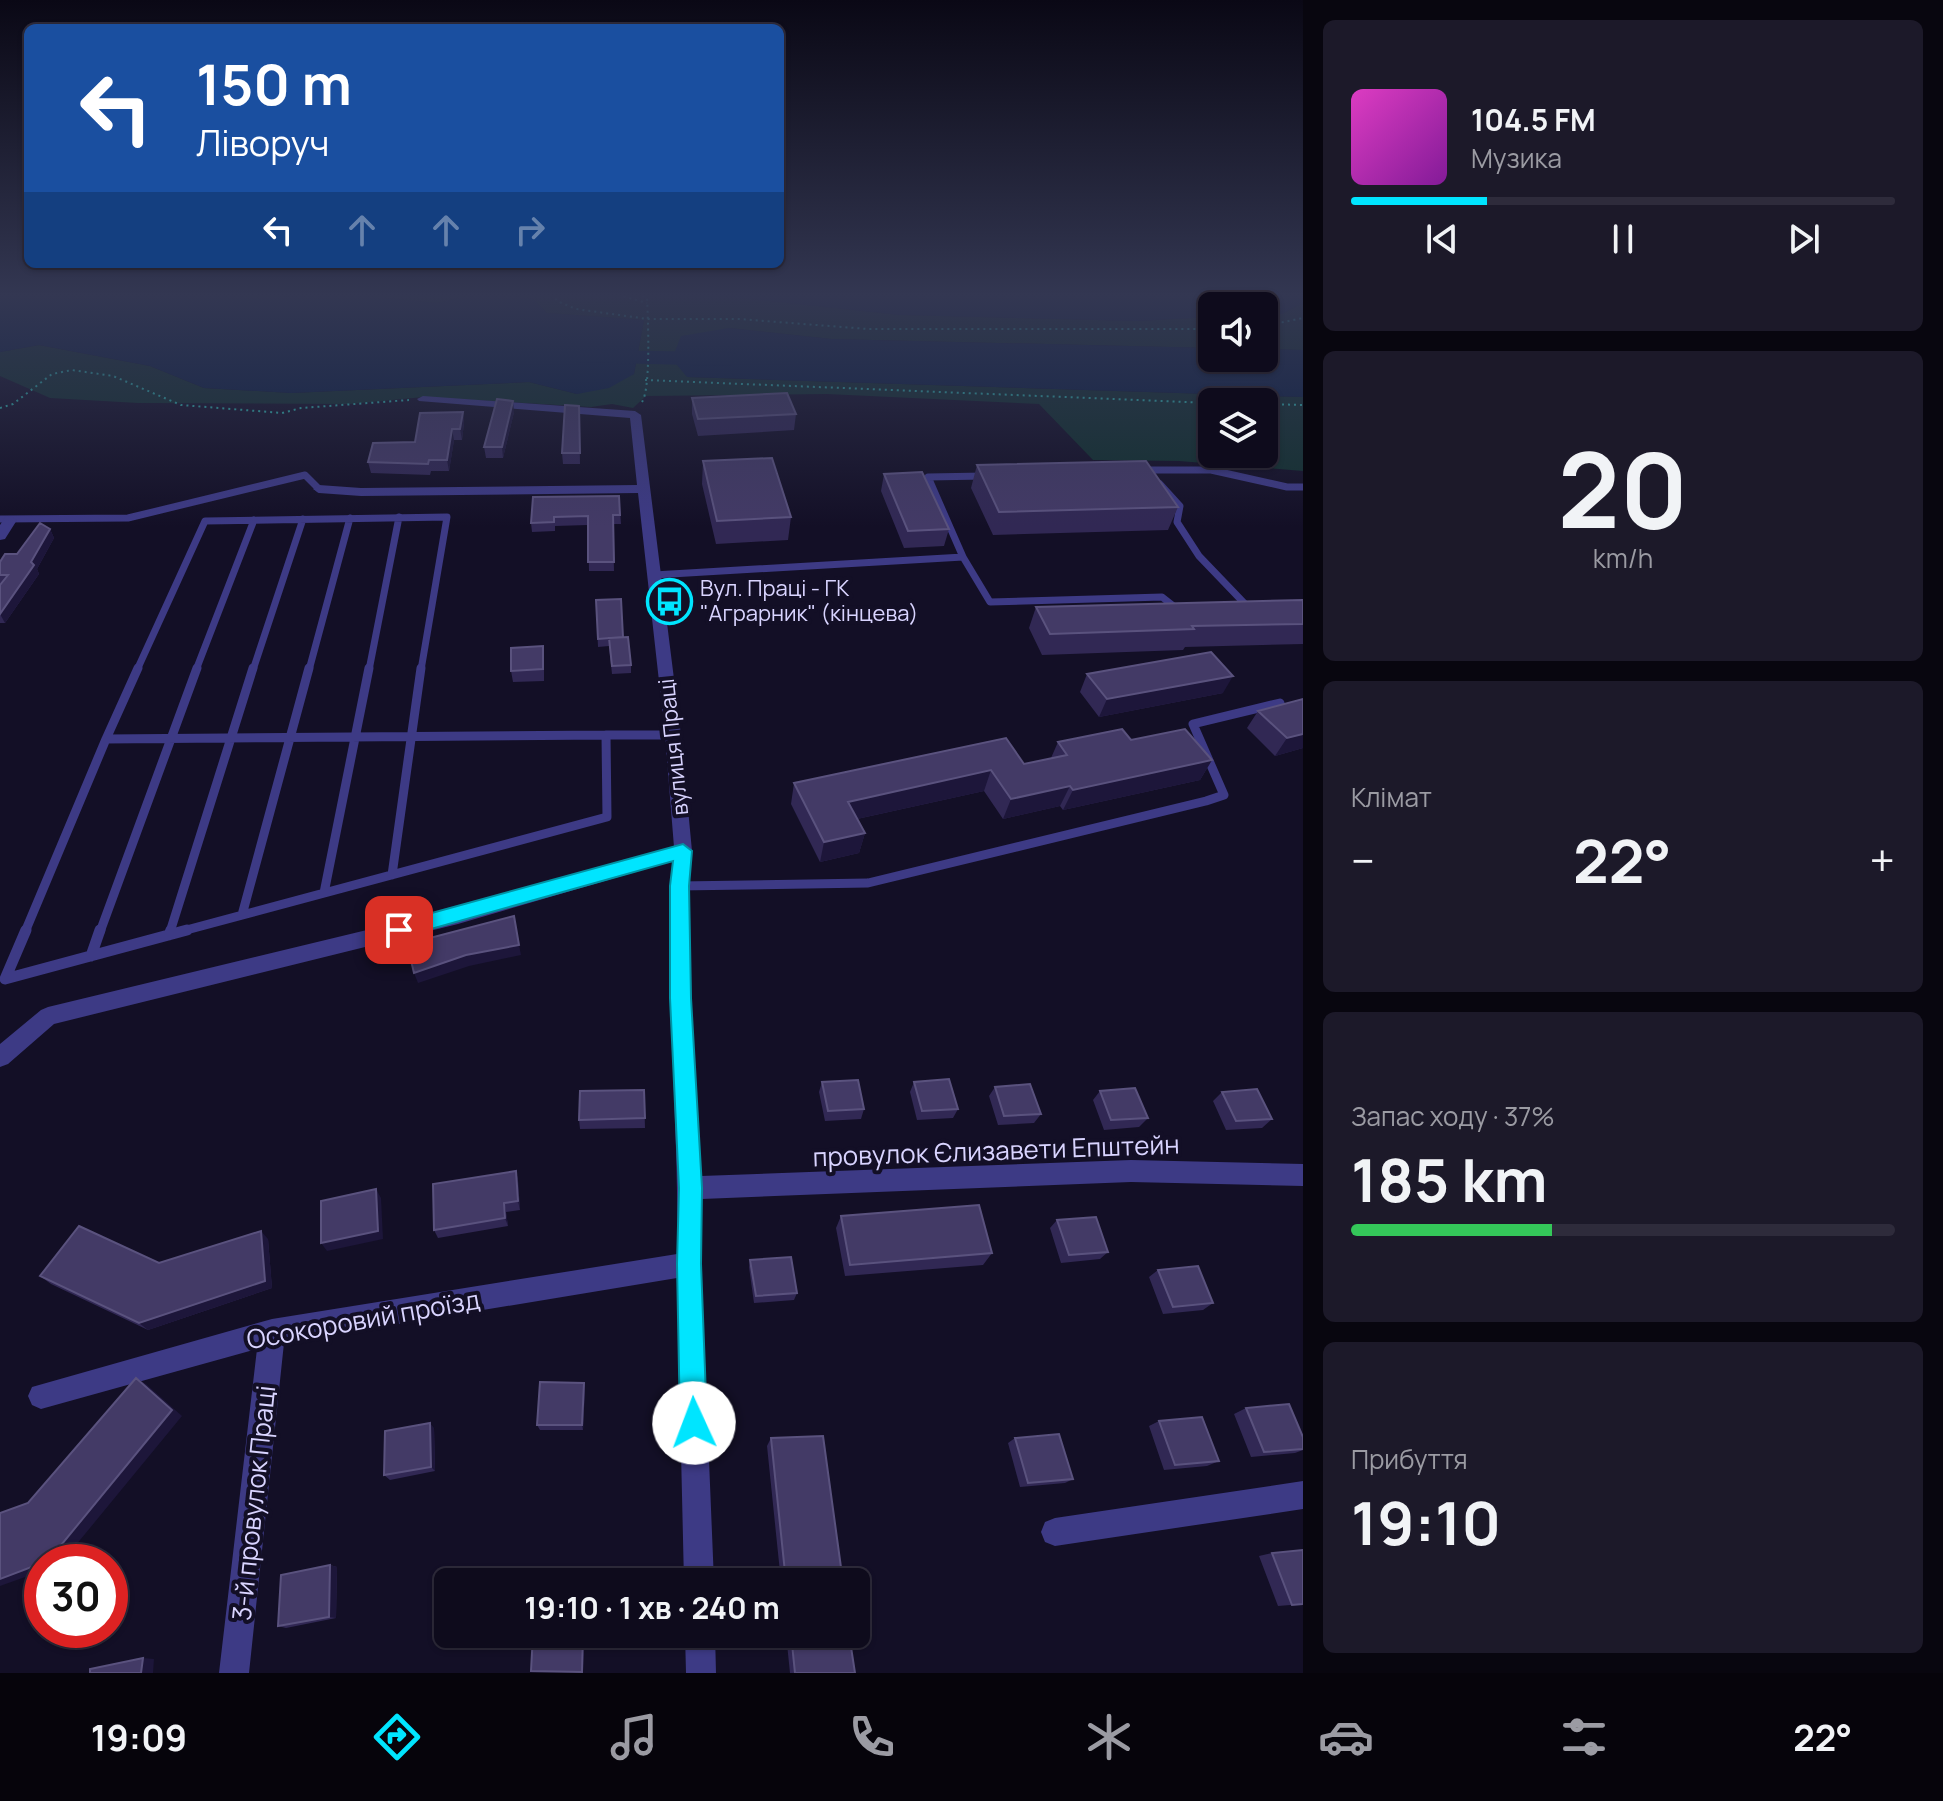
<!DOCTYPE html>
<html lang="uk">
<head>
<meta charset="utf-8">
<style>
  :root { --surface:#0e0b1c; --page:#1c1929; --text:#f1f3f6; --muted:#9b9ba3; --line:#2e2b3b; --accent:#00e5ff }
  body { margin:0; font-family:Manrope,sans-serif; background:var(--page); color:var(--text); height:100vh; display:flex; flex-direction:column; font-size:30px; white-space:nowrap }
  * { box-sizing:border-box; margin:0 }
  p { font-size:26px; color:var(--muted) }
  .icon { flex:none; width:44px; height:44px; fill:none; stroke:currentColor; stroke-width:2; stroke-linecap:round; stroke-linejoin:round }
  .map { position:relative; flex:1; overflow:hidden }
  .sheet { display:flex; flex-direction:column; gap:20px; padding:20px; background:#08060f; width:640px }
  .sheet>* { flex:none }
  .banner { position:absolute; left:24px; top:24px; width:760px; height:244px; border-radius:12px; box-shadow:0 2px 6px #0004,0 0 0 2px var(--line); background:#1a4fa0; color:#fff; overflow:hidden }
  .buttons { position:absolute; left:1198px; top:292px; display:grid; gap:16px }
  .buttons a { display:grid; place-items:center; width:80px; height:80px; border-radius:12px; background:var(--surface); box-shadow:0 2px 6px #0004,0 0 0 2px var(--line); font-size:40px }
  .speed { position:absolute; left:24px; top:1544px; display:flex; gap:16px; font-size:40px; font-weight:700; text-align:center }
  .speed>* { display:grid; place-content:center; width:104px; height:104px; border-radius:50%; background:var(--surface); box-shadow:0 2px 6px #0004,0 0 0 2px var(--line); line-height:1 }
  .speed .limit { border:12px solid #d22; background:#fff; color:#111 }
  .pin { position:absolute; display:grid; place-items:center; width:68px; height:68px; color:#fff; margin:-34px; border-radius:16px; box-shadow:0 4px 12px #0006 }
  .me { position:absolute; width:88px; margin:-44px; rotate:358deg; stroke-linejoin:round; filter:drop-shadow(0 0 6px #0008) }
  .turn { display:flex; align-items:center; gap:28px; height:168px; padding:0 40px; font-size:36px }
  .turn .icon { width:104px; height:104px; stroke-width:2.5 }
  .turn b { display:block; font-size:56px; line-height:68px }
  .lanes { display:flex; align-items:center; height:76px; padding:0 40px; background:#0003; justify-content:center; gap:40px; direction:ltr }
  .lanes .off { opacity:.35 }
  .big { font-size:60px; font-weight:700; line-height:1.1 }
  .sheet .tile { flex:1; display:flex; flex-direction:column; justify-content:center; gap:12px; min-width:0; padding:0 28px; border-radius:12px; background:var(--page) }
  .sheet .dial { align-items:center; gap:0 }
  .dial b { font-size:104px; line-height:1 }
  .song { display:flex; align-items:center; gap:24px }
  .cover { width:96px; height:96px; border-radius:12px; background:linear-gradient(135deg,hsl(310 70% 55%),hsl(290 70% 35%)) }
  .played { height:8px; border-radius:4px; background:linear-gradient(90deg,var(--accent) 25%,var(--line) 25%) }
  .keys { display:flex; justify-content:space-around; direction:ltr }
  .heat { display:flex; justify-content:space-between; align-items:center; font-size:44px; direction:ltr }
  .charge { height:12px; border-radius:6px; background:linear-gradient(90deg,#34c759 37%,var(--line) 0) }
  .trip { position:absolute; left:434px; top:1568px; width:436px; height:80px; border-radius:12px; background:var(--surface); box-shadow:0 2px 6px #0004,0 0 0 2px var(--line); font-weight:700; line-height:80px; text-align:center }
  .menu { display:flex; height:128px; justify-content:space-around; align-items:center; background:#06040b; color:var(--muted) }
  .menu .icon { width:56px; height:56px }
  .menu .active { color:var(--accent) }
  .menu b { font-size:36px; color:var(--text) }
  main { display:flex; flex:1; min-height:0 }
  .map>svg:first-child { display:block }
</style>
</head>
<body>
<main>
<div class="map">
<svg width="1303" height="1673" viewBox="0 0 1303 1673">
  <rect width="100%" height="100%" fill="#130f26"/>
  <!-- green -->
  <path fill="#12302f" fill-rule="evenodd" d="M232 293H480L437 303 345 294 253 298Z
    M496 293H693L900 315 1137 321 1212 317V348L831 339 729 328 672 358 688 377 1303 397V471L1179 461 1093 460 1039 404 827 394 646 396 633 408 612 404 591 407 424 397 350 404 138 403 50 398 0 376V352L39 345 150 366 204 388 291 393 529 382 577 394 634 374 644 320 547 313 533 299ZM1212 402H1264V454H1212Z
    M1303 303V350L1264 349V315L1282 314Z"/>
  <!-- water -->
  <path fill="#0a1f44" d="M23 293H232L253 298 345 294 437 303 481 293H496L533 299 547 313 644 320 634 374 609 388 577 394 529 382 291 393 204 388 150 366 39 345 0 352V296Z
    M693 293H1303V303L1282 314 1264 315V306H1212V317L1137 321 900 315Z
    M729 328 831 339 1212 348V358H1264V349L1303 350V397L687 377 672 359 681 336Z"/>
  <g fill="none" stroke-linecap="round" stroke-linejoin="round">
    <!-- river -->
    <path fill="#0a1f44" fill-rule="evenodd" d="M584 350 727 352 736 354 739 359 736 364 727 366 576 362 572 357 576 352Z"/>
    <!-- path -->
    <path stroke="#2fb8b0" stroke-width="2" stroke-dasharray="2 4" stroke-linecap="butt" d="M553 293 557 301 576 309 648 319H739L868 329H1212
      M612 293 647 303
      M637 293 647 298C648 317 651 389 642 402
      M1264 326 1303 318
      M645 380 1212 403
      M1264 404 1303 405
      M0 408 13 404 52 374 72 370 113 376 181 405 282 413 301 408 409 400"/>
    <!-- service-far2 -->
    <path stroke="#3d3a85" stroke-width="7" d="M1143 470H1211L1287 487H1303
      M1160 484 1180 506 1177 522 1199 556 1246 605 1239 606
      M0 519 128 518 305 475 319 489
      M963 557 990 602 1162 597 1176 608
      M654 575 963 557 928 477 984 476
      M137 670 205 521 447 517 421 670
      M196 670 254 520
      M253 670 303 519
      M309 670 350 518
      M369 670 399 517"/>
    <!-- service-far1 -->
    <path stroke="#3d3a85" stroke-width="9" d="M606 735H673
      M106 739 138 668
      M392 875 421 668
      M679 886 868 883 1206 801 1224 795 1193 724 1280 703
      M324 893 369 668
      M242 915 309 668
      M25 932 106 739 606 735
      M100 932 197 668
      M170 932 253 668
      M179 932 607 817 606 735"/>
    <!-- service -->
    <path stroke="#3d3a85" stroke-width="11" d="M26 930 5 979 187 930
      M169 935 171 930
      M91 956 100 930"/>
    <!-- minor -->
    <path fill="#3d3a85" fill-rule="evenodd" d="M423 396 635 411 641 415 681 735 692 851 688 886 691 998 701 1176 1131 1160 1303 1164V1186L1131 1182 702 1199 701 1264 714 1582H684L677 1278 284 1343 249 1673H219L257 1349 41 1409 32 1405 28 1396 32 1387 272 1319 677 1254C679 1159 671 1066 671 971 670 935 668 898 673 861L458 924 54 1024 8 1064 0 1067V1044L41 1010 48 1007 458 908 674 847 665 735 638 493 361 496 319 493 313 489 319 485 361 488 637 485 630 418 419 401 417 399Z
      M10 516 17 520 5 539 0 540V525L5 517Z
      M1303 1481V1509L1055 1546 1045 1542 1041 1532 1045 1522 1055 1518Z
      M685 1634H715L716 1673H686Z"/>
  </g>
  <!-- wall -->
  <path fill="#312854" d="M692 398 796 414 794 430 698 436 692 414Z
    M579 406 580 464H563L562 453Z
    M463 412 464 423 462 440H454L449 471H431L430 475 371 473 368 462 415 442Z
    M514 412 503 458H486L484 447Z
    M703 461 791 517 788 540 716 544 702 484Z
    M977 465 1178 507 1168 530 993 535 971 488Z
    M884 474 949 529 944 546 904 548 881 491Z
    M619 496 621 524H613L614 571H589L588 525 555 526V531L532 532 531 523Z
    M50 529 54 538 37 569 39 574 5 623H0V562L17 554Z
    M596 600 623 637 631 665V673L612 674 609 646 598 647Z
    M1303 600V644L1185 647 1183 650 1042 655 1029 628 1036 607Z
    M544 658V681L513 682 511 671Z
    M1087 674 1223 693 1099 717 1080 692Z
    M1303 699V748L1275 756 1247 728 1258 711Z
    M1131 740 1212 760 1200 780 1063 810 1060 806 1003 819 984 791 857 819 865 833 859 853 820 862 791 804 794 783 1024 764 1051 758 1058 742Z
    M822 1082 864 1109 861 1119 825 1121 819 1092Z
    M914 1082 958 1109 953 1118 917 1120 910 1092Z
    M995 1087 1041 1114 1034 1123 998 1125 989 1096Z
    M644 1090 645 1128 580 1129 579 1120Z
    M1100 1091 1148 1118 1139 1127 1104 1130 1093 1100Z
    M1222 1092 1272 1119 1262 1128 1226 1130 1213 1101Z
    M516 1171 518 1180 520 1210 506 1212 508 1226 438 1238 434 1230Z
    M841 1216 992 1253 983 1265 845 1276 836 1228Z
    M1057 1220 1108 1252 1100 1259 1061 1263 1050 1228Z
    M268 1239 272 1288 148 1330 51 1284 40 1276 159 1263Z
    M750 1260 797 1293 794 1300 754 1303 749 1267Z
    M1158 1270 1213 1303 1203 1310 1163 1314 1149 1277Z
    M584 1383 585 1388 583 1430H540L537 1425Z
    M1246 1408 1303 1437V1450L1295 1453 1251 1457 1234 1414Z
    M1159 1421 1219 1461 1207 1466 1164 1470 1149 1426Z
    M434 1428 435 1471 390 1480 384 1475Z
    M771 1438 843 1582H781L767 1446Z
    M1015 1438 1073 1479 1065 1483 1020 1487 1008 1443Z
    M1272 1553 1303 1604 1278 1606 1259 1556Z
    M330 1565 337 1567 336 1618 286 1628 278 1626Z
    M786 1634H849L855 1673H790Z"/>
  <!-- shaded-wall -->
  <path fill="#1d163a" d="M513 401 514 412 503 458 502 447Z
    M463 412 464 423 462 440 460 429Z
    M452 429 454 440 449 471 447 460Z
    M50 529 54 538 37 569 39 574 5 623 0 614Z
    M1233 676 1223 693 1099 717 1107 699Z
    M1303 734V748L1275 756 1287 738Z
    M1212 760 1200 780 1063 810 1073 790Z
    M991 770 984 791 843 822 848 802Z
    M1070 786 1060 806 1003 819 1011 799Z
    M865 833 859 853 820 862 824 842Z
    M519 945 521 955 469 966 418 983 414 973 466 955Z
    M516 1171 518 1180 520 1210 518 1201Z
    M376 1189 381 1198 383 1239 327 1251 321 1243Z
    M504 1203 506 1212 508 1226 505 1218Z
    M261 1231 268 1239 272 1288 148 1330 139 1323Z
    M136 1378 146 1384 182 1416 62 1562H45Z
    M584 1383 585 1388 583 1430 582 1425Z
    M430 1423 434 1428 435 1471 431 1467Z
    M42 1563V1571L0 1586V1579Z
    M330 1565 337 1567 336 1618 329 1617Z
    M583 1634H585L583 1672H582Z
    M143 1658 154 1659 153 1673H141Z"/>
  <!-- building -->
  <path fill="#433a66" stroke="#5a527e" stroke-width="2" d="M787 393 796 414 698 419 692 398Z
    M497 399 513 401 502 447H484Z
    M565 405 579 406 580 453H562Z
    M463 412 460 429H452L447 460H429L428 464 368 462 373 443 415 442 420 413Z
    M772 458 791 517 717 521 703 461Z
    M1146 461 1178 507 999 512 977 465Z
    M922 472 949 529 908 531 884 474Z
    M619 496 620 515H613L614 562H588V516L554 517V522L531 523 533 497Z
    M40 523 50 529 31 562 34 565 0 614V585L8 575H0V562L5 554H17Z
    M621 599 623 637 598 639 596 600Z
    M1303 600V624L1192 626 1194 629 1050 634 1036 607Z
    M628 637 631 665 612 666 609 638Z
    M543 646V669L511 671V648Z
    M1211 652 1233 676 1107 699 1087 674Z
    M1303 699V734L1287 738 1258 711Z
    M1122 729 1131 740 1185 729 1212 760 1073 790 1070 786 1011 799 991 770 848 802 865 833 824 842 794 783 1006 738 1024 764 1067 755 1058 742Z
    M514 916 519 945 466 955 414 973 407 944Z
    M949 1079 958 1109 922 1111 914 1082Z
    M858 1080 864 1109 828 1111 822 1082Z
    M1030 1084 1041 1114 1004 1116 995 1087Z
    M1135 1088 1148 1118 1111 1120 1100 1091Z
    M1257 1089 1272 1119 1236 1121 1222 1092Z
    M644 1090 645 1118 579 1120 580 1091Z
    M516 1171 518 1201 504 1203 505 1218 434 1230 433 1184Z
    M376 1189 378 1231 321 1243V1201Z
    M979 1205 992 1253 850 1265 841 1216Z
    M1096 1217 1108 1252 1069 1255 1057 1220Z
    M79 1226 159 1263 261 1231 265 1281 139 1323 40 1276Z
    M791 1257 797 1293 756 1296 750 1260Z
    M1198 1266 1213 1303 1173 1307 1158 1270Z
    M136 1378 172 1410 48 1561 42 1562V1563L0 1579V1513L28 1503Z
    M540 1382 584 1383 582 1425H537Z
    M1289 1404 1303 1437V1449L1264 1452 1246 1408Z
    M1202 1417 1219 1461 1175 1465 1159 1421Z
    M430 1423 431 1467 384 1475 385 1431Z
    M1059 1434 1073 1479 1028 1483 1015 1438Z
    M823 1436 843 1582H786L771 1438Z
    M1303 1550V1604L1292 1605 1272 1553Z
    M330 1565 329 1617 278 1626 281 1575Z
    M533 1634H583L582 1672 531 1671Z
    M791 1634H849L855 1673H795Z
    M143 1658 141 1673H90V1669Z"/>
  <!-- sky -->
  <linearGradient id="sky" x2="0" y2="1"><stop stop-color="#0a0815"/><stop offset="0.56" stop-color="#333752"/><stop offset="1" stop-color="#333752" stop-opacity="0"/></linearGradient>
  <rect width="1303" height="527" fill="url(#sky)"/>
  <!-- route -->
  <path fill="#00e5ff" stroke="#0095a6" stroke-width="2" d="M683 844 692 851 689 886 691 998 702 1188 701 1264 707 1423 703 1433 694 1437 684 1433 680 1423 677 1264 679 1188 670 998V886L673 861 399 938 392 936 390 930 392 924 399 922Z"/>
  <!-- icons -->
  <defs>
    <symbol id="bus-ring" viewBox="-11 -11 22 22"><circle r="9.5" fill="#130f26" stroke="#00e5ff" stroke-width="1.5"/><path d="M-5-6H5V4H4V6H2V4H-2V6H-4V4H-5ZM-3.5-4V0h7V-4ZM-3.5 1.2v1.5H-2V1.2ZM2 1.2v1.5H3.5V1.2Z" fill="#00e5ff"/></symbol>
  </defs>
  <g fill-rule="evenodd">
    <use href="#bus-ring" x="644" y="576" width="51" height="51"/>
  </g>
  <g text-anchor="middle" dominant-baseline="central" stroke-width="8" stroke-linejoin="round" paint-order="stroke">
    <!-- poi labels -->
    <g font-size="22" fill="#d9d4ff" stroke="#130f26" text-anchor="start">
      <text x="700" y="588">Вул. Праці - ГК<tspan x="700" dy="25">"Аграрник" (кінцева)</tspan></text>
    </g>
    <!-- street labels -->
    <g font-size="22" fill="#d9d4ff" stroke="#130f26">
      <text transform="translate(673 747) rotate(-96)">вулиця Праці</text>
    </g>
    <!-- near-street labels -->
    <g font-size="26" fill="#d9d4ff" stroke="#130f26">
      <text transform="translate(996 1150) rotate(-2)">провулок Єлизавети Епштейн</text>
      <text transform="translate(363 1319) rotate(-10)">Осокоровий проїзд</text>
      <text transform="translate(253 1503) rotate(-84)">3-й провулок Праці</text>
    </g>
  </g>
</svg>
<div class="buttons">
<a><svg class="icon" aria-label="sound" viewBox="0 0 24 24"><path d="M4 9h4l5-4v14l-5-4H4zM17 9q2 3 0 6"/></svg></a>
<a><svg class="icon" aria-label="layers" viewBox="0 0 24 24"><path d="M12 4l9 5-9 5-9-5zM3 14l9 5 9-5"/></svg></a>
</div>
<div class="speed"><div class="limit">30</div></div>
<div class="pin" style="left:399px;top:930px;background:#d93025"><svg class="icon" aria-label="arrive" viewBox="0 0 24 24"><path d="M6 21V4h12l-3 4 3 4H6"/></svg></div>
<svg class="me" style="left:694px;top:1423px" viewBox="-20 -20 40 40"><circle r="19" fill="#fff"/><path d="M0-13L10 11 0 6-10 11z" fill="#00e5ff"/></svg>
<div class="trip">19:10 · 1 хв · 240 m</div>
<div class="banner">
<div class="turn"><svg class="icon" aria-label="left" viewBox="0 0 24 24"><path d="M17 20v-9H6M10 6l-5 5 5 5"/></svg><div><b>150 m</b>Ліворуч</div></div>
<div class="lanes"><svg class="icon" aria-label="left" viewBox="0 0 24 24"><path d="M17 20v-9H6M10 6l-5 5 5 5"/></svg><svg class="icon off" aria-label="ahead" viewBox="0 0 24 24"><path d="M12 20V5M6 11l6-6 6 6"/></svg><svg class="icon off" aria-label="ahead" viewBox="0 0 24 24"><path d="M12 20V5M6 11l6-6 6 6"/></svg><svg class="icon off" aria-label="right" viewBox="0 0 24 24"><path d="M7 20v-9h11M14 6l5 5-5 5"/></svg></div>
</div>
</div>
<section class="sheet">
<div class="tile">
<div class="song"><i class="cover"></i><div><b>104.5 FM</b><p>Музика</p></div></div>
<div class="played"></div>
<div class="keys"><svg class="icon" aria-label="previous" viewBox="0 0 24 24"><path d="M18 5L8 12l10 7zM5 5v14"/></svg><svg class="icon" aria-label="pause" viewBox="0 0 24 24"><path d="M8 5v14M16 5v14"/></svg><svg class="icon" aria-label="next" viewBox="0 0 24 24"><path d="M6 5l10 7-10 7zM19 5v14"/></svg></div>
</div>
<div class="tile dial"><b>20</b><p>km/h</p></div>
<div class="tile"><p>Клімат</p>
<div class="heat"><a>−</a><b class="big">22°</b><a>+</a></div>
</div>
<div class="tile"><p>Запас ходу · 37%</p><b class="big">185 km</b><div class="charge"></div></div>
<div class="tile"><p>Прибуття</p><b class="big">19:10</b></div>
</section>
</main>
<nav class="menu">
<b>19:09</b>
<svg class="icon active" aria-label="directions" viewBox="0 0 24 24"><path d="M12 3l9 9-9 9-9-9zM9 14v-3h6M13 9l2 2-2 2"/></svg>
<svg class="icon" aria-label="music" viewBox="0 0 24 24"><path d="M9 18V5l10-2v13"/><circle cx="6" cy="18" r="3"/><circle cx="16" cy="16" r="3"/></svg>
<svg class="icon" aria-label="phone" viewBox="0 0 24 24"><path d="M5 4h4l2 5-3 2q2 4 5 5l2-3 5 2v4C11 20 4 13 5 4z"/></svg>
<svg class="icon" aria-label="climate" viewBox="0 0 24 24"><path d="M12 3v18M4 7l16 10M4 17L20 7"/></svg>
<svg class="icon" aria-label="car" viewBox="0 0 24 24"><path d="M5 17H2v-5l4-1 3-4h7l3 4 3 1v5h-3M9 17h6M6 11h13"/><circle cx="7" cy="17" r="2"/><circle cx="17" cy="17" r="2"/></svg>
<svg class="icon" aria-label="filters" viewBox="0 0 24 24"><path d="M4 7h16M4 17h16"/><circle cx="9" cy="7" r="2"/><circle cx="15" cy="17" r="2"/></svg>
<b>22°</b>
</nav>
</body>
</html>
